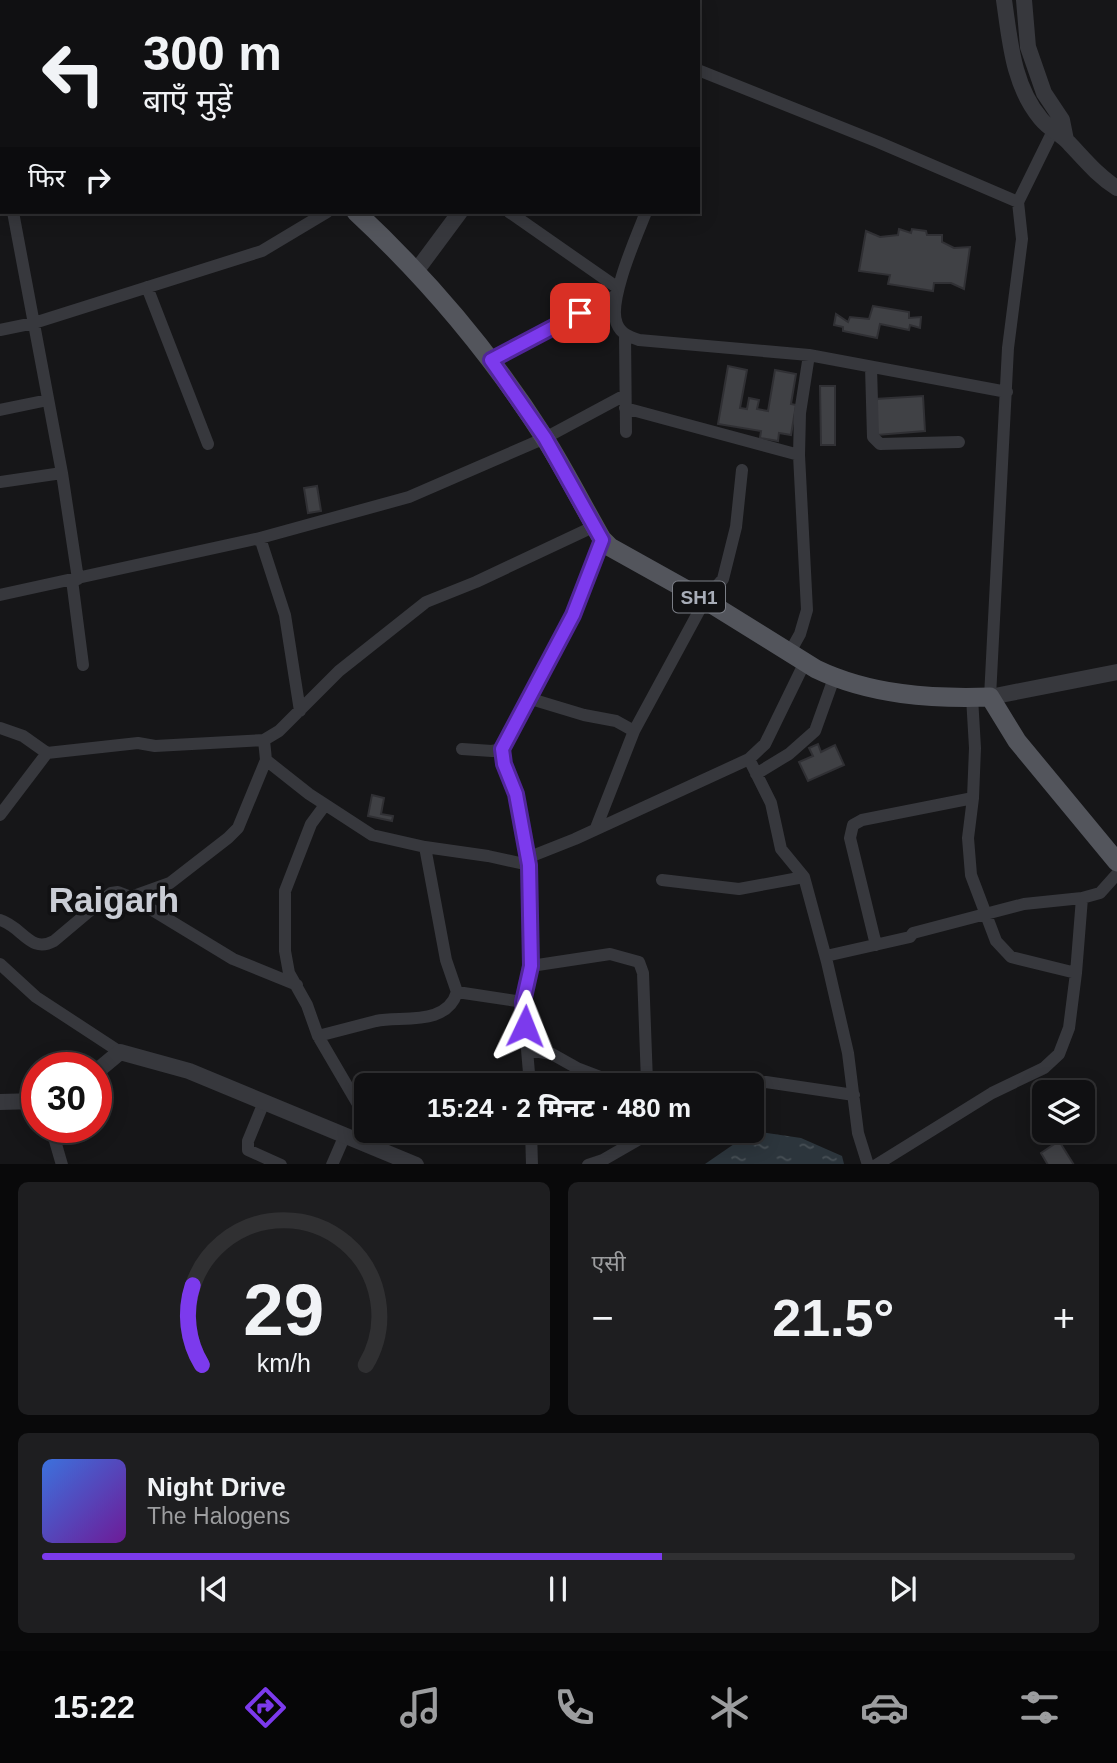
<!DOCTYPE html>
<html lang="hi">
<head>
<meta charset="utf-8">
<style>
  :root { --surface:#101012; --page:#1e1e20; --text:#f1f3f6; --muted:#9c9d9f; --line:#303032; --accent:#7c3aed }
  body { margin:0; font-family:Arial,"Noto Sans Devanagari",sans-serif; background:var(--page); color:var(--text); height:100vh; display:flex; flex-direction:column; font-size:26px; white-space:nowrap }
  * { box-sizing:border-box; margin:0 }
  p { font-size:23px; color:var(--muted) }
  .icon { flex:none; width:38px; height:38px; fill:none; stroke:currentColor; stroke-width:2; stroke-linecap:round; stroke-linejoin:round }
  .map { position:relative; height:1164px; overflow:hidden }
  .details { display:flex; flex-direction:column; gap:18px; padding:18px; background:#09090a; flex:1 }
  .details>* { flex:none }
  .hud { position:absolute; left:0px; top:0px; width:700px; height:214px; box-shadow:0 4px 18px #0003,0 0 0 2px var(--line); background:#101012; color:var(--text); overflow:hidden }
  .buttons { position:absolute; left:1032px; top:1080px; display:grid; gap:14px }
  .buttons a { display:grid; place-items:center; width:63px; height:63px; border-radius:10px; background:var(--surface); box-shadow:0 4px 18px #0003,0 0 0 2px var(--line); font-size:35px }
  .speed { position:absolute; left:21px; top:1052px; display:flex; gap:14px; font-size:35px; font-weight:700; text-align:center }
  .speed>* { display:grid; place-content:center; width:91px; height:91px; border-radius:50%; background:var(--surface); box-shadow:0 4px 18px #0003,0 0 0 2px var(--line); line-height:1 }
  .speed .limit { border:10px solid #d22; background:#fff; color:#111 }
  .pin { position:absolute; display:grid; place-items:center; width:60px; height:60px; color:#fff; margin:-30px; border-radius:14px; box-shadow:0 4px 10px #0006 }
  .me { position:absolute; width:77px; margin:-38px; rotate:2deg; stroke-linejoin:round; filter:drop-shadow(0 0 5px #0008) }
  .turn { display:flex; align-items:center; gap:24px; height:147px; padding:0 28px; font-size:32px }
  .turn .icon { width:91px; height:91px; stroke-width:2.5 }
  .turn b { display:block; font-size:49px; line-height:60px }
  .then { display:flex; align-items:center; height:66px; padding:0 28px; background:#0003; gap:14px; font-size:26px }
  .big { font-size:52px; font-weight:800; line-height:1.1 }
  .details .widget { flex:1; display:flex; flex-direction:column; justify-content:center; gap:10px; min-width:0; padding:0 24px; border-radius:10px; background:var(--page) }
  .details .dial { align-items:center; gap:0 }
  .dial svg { height:182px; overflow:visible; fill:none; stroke:var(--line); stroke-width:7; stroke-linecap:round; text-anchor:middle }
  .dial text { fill:var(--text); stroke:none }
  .song { display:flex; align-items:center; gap:21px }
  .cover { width:84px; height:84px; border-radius:10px; background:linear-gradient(135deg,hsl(220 70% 55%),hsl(280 70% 35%)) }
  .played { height:7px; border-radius:4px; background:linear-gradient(90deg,var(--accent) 60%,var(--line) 60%) }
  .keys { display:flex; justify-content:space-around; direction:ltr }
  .heat { display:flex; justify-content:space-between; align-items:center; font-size:38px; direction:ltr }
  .details .tiles { flex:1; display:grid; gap:18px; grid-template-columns:1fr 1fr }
  .widget:last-child { grid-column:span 2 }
  .trip { position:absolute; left:354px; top:1073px; width:410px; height:70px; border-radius:10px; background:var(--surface); box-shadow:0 4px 18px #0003,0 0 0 2px var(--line); font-weight:800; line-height:70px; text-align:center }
  .dock { display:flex; height:112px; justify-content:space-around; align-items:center; background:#060607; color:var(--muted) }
  .dock .icon { width:49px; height:49px }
  .dock .selected { color:var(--accent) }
  .dock b { font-size:32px; color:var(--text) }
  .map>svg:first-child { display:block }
</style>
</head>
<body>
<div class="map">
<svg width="1117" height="1165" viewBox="0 0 1117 1165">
  <defs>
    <pattern id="water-ripples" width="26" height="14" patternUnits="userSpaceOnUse" patternTransform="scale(1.75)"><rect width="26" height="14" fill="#2c353c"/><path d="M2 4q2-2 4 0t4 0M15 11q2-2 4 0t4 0" fill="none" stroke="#485056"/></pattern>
  </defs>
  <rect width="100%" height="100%" fill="#161618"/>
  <!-- water -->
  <path fill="url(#water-ripples)" d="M753 1131 801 1138 842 1156 844 1164H705Z"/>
  <!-- building -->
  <path fill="#404145" stroke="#303034" stroke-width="2" d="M899 229 911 233 912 229 926 231 927 235H942V242L954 248 970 247 964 289 951 283H934L933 291 888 284 890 275 859 271 866 231 880 237 898 235Z
    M873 306 909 312V318L921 317 920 328 910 325 909 330 880 324 877 338 843 331V327L834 325 836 314 848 322 850 317 869 319Z
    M728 366 747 370 740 408 747 409 749 398 759 400 757 409 768 411 775 370 796 374 791 404 796 405 791 435 779 433 778 441 760 438 761 431 718 424Z
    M820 386H835V445H821Z
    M923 396 925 431 877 435 875 399Z
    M317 486 321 511 308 513 304 488Z
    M818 744 821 752 835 745 844 765 808 781 799 762 813 756 809 748Z
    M372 795 384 798 381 814 393 816 392 821 368 816Z
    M1059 1141 1074 1165H1048L1041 1153Z"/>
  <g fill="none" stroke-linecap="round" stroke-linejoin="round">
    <!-- minor -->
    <path stroke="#37383d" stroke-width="12" d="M187 0 188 2
      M214 0V2
      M485 0 486 2
      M698 70 878 142 1018 202
      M0 145 2 153
      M0 173H2
      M13 212 62 473 78 579
      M509 212 618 288
      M646 212C637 235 607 302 617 324 621 334 630 337 639 340L809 355 1007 392
      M147 287 208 444
      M0 330 34 323 262 251 327 212
      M625 335 626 432
      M491 360 561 321 617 295
      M871 367 873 437 880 444 959 442
      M625 408 799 455
      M0 410 48 400
      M0 482 62 473
      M260 538 285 615 300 711
      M72 580 83 665
      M0 595 260 538 409 497 545 438 625 395
      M790 652 800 634 807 610 799 455 800 413 809 355
      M972 697 975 748 973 798 968 838 971 875 996 941 1011 957 1076 973
      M990 697 1008 348 1022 239 1018 202 1053 131
      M531 699 584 715 616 721 634 731
      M0 728 23 736 47 753 138 743 155 746 264 740 279 731 339 671 426 602 476 582 595 526
      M264 740 266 760 309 794 372 835 425 847 488 856 529 865
      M462 749 492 751 502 749 504 764 516 794 529 865 531 966 523 1002 530 1085
      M502 749 573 615 602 539
      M749 759 765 744 805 662
      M756 774 789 754 815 731 834 678
      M325 805 311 824 285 891V951L289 973 307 1005 318 1036 366 1118
      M0 815 47 753
      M596 828 634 731 705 600 723 579 736 527 742 470
      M425 847 446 960 457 992
      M527 858 575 839 749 759 771 803 781 849 804 877 827 962 848 1053 858 1133 868 1165
      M662 880 739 889 804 877
      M131 897 170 883 228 838 238 828 266 760
      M0 920C23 927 30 954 54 941L111 893 118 892 131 897 233 959 297 985
      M876 945 850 838 853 825 862 820 973 798
      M826 956 910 937 913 933 1024 904 1082 898 1100 893 1117 874
      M0 964 36 997 120 1052
      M531 966 610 954 639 962 643 973 647 1082
      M318 1036C337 1031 357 1026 376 1021 403 1016 447 1026 457 992L523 1002
      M527 1050 552 1054 577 1068 611 1081 710 1082 722 1085
      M744 1085 766 1082 854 1095
      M264 1102 248 1141V1150L281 1165
      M51 1127 62 1165
      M373 1130 385 1152
      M531 1130 532 1165
      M332 1165 345 1135
      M588 1165 603 1160 655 1130
      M876 1165 992 1093 1044 1068 1059 1054 1069 1028 1076 973 1082 898"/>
    <!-- tertiary -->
    <path stroke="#37383d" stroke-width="16" d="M537 0 538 2
      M1004 0C1010 41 1013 86 1041 119 1049 129 1061 134 1069 143 1085 160 1098 176 1117 188
      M1024 0 1028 47 1044 93 1062 120 1066 140
      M665 2 667 0
      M417 270 460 212
      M990 697 1117 672
      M96 1072 120 1052 189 1071 416 1165
      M0 1102 37 1101"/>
    <!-- primary -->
    <path stroke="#53555c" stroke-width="19" d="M199 0 200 2
      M356 212C430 281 490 352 544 437 565 470 583 506 602 539L610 547 705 600 816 669C870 695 932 699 990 697L1017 741 1117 862"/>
  </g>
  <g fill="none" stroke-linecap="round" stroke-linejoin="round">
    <defs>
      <path id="route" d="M525 1026 523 1002 531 966 529 865 516 794 504 764 502 749 573 615 602 540 545 438 491 360 580 313"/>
    </defs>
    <!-- route casing -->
    <use href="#route" stroke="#51269a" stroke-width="18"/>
    <!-- route -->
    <use href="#route" stroke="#7c3aed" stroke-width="12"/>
  </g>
  <g text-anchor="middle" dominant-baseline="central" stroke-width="7" stroke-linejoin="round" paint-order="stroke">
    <!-- shield labels -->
    <rect fill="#111113" stroke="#7b7e86" stroke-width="2" x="673" y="581.5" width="52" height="31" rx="5"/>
    <g font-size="19" font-weight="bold" fill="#a8adb8">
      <text x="699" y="597">SH1</text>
    </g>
    <!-- town labels -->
    <g font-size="35" font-weight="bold" fill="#c9ccd4" stroke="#111113">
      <text x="114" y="899">Raigarh</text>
    </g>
  </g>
</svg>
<div class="buttons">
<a><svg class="icon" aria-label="layers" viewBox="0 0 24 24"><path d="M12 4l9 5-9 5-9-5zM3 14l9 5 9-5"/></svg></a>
</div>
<div class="speed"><div class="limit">30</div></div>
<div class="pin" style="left:580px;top:313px;background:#d93025"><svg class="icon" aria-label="arrive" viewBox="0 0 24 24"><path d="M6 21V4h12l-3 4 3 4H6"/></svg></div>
<svg class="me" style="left:525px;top:1026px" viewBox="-20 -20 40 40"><path d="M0-17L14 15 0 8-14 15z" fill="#7c3aed" stroke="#fff" stroke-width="4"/></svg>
<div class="trip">15:24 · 2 मिनट · 480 m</div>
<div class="hud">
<div class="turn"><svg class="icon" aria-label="left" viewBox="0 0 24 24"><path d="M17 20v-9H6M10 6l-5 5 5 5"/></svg><div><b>300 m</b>बाएँ मुड़ें</div></div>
<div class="then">फिर<svg class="icon" aria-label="right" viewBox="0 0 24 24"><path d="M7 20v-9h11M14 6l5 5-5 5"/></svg></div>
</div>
</div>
<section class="details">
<div class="tiles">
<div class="widget dial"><svg viewBox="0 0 100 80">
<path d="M14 69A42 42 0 1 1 86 69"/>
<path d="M14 69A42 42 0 0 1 10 34" stroke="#7c3aed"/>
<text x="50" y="56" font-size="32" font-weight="700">29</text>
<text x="50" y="72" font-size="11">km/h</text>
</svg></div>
<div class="widget"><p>एसी</p>
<div class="heat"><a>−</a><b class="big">21.5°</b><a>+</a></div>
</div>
<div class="widget">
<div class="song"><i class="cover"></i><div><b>Night Drive</b><p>The Halogens</p></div></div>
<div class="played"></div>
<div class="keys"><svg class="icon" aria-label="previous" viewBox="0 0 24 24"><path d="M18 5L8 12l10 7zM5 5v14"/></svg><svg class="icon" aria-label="pause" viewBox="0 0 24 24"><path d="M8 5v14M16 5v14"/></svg><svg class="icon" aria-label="next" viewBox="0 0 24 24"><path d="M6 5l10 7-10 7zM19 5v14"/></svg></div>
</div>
</div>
</section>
<nav class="dock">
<b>15:22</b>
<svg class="icon selected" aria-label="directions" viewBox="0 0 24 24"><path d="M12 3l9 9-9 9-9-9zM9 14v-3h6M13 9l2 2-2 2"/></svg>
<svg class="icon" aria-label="music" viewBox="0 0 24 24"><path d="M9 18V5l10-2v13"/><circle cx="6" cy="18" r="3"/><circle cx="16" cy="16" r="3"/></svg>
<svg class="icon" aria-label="phone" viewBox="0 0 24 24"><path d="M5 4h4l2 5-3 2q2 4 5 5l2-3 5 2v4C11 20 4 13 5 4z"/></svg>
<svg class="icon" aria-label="climate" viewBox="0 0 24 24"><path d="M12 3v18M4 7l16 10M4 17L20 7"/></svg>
<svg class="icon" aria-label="car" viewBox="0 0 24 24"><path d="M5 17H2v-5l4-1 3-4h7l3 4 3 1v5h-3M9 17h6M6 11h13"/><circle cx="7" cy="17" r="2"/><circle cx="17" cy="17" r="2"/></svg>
<svg class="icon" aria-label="filters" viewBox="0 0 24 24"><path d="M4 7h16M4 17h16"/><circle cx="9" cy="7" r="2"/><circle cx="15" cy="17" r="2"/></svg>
</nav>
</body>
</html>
